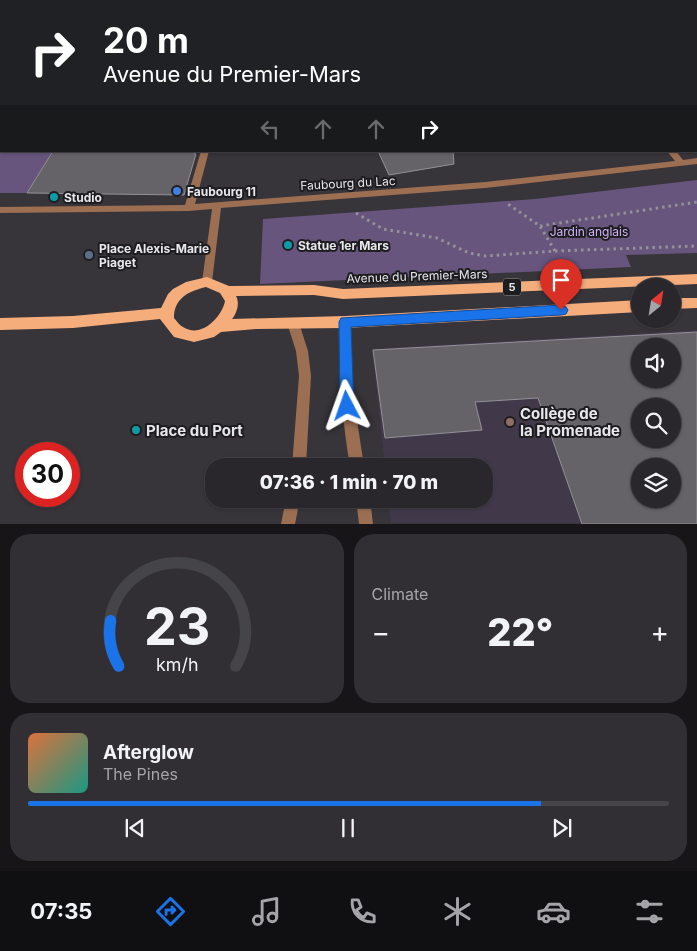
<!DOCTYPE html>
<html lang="en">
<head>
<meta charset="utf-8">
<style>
  :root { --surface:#29272c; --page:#312f34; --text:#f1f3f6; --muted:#a5a5a9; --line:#454448; --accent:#1a73e8 }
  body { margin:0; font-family:Inter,sans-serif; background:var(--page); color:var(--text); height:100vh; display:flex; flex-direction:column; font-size:19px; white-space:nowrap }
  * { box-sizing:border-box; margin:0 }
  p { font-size:16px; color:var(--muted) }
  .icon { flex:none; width:28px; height:28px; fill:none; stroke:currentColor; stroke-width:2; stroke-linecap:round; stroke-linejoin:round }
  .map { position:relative; height:524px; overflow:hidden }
  .drawer { display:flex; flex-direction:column; gap:10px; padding:10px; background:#171518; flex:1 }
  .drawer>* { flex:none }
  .guide { position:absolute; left:0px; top:0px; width:698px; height:152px; box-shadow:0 1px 4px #0004,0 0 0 1px var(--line); background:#202124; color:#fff; overflow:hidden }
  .needle { width:32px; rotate:30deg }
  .fabs { position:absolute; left:631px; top:278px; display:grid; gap:10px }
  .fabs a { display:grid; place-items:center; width:50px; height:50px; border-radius:50%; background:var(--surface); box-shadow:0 1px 4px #0004,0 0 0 1px var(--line); font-size:25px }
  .speed { position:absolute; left:15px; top:442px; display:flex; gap:10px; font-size:25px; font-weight:700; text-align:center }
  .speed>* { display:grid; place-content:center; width:65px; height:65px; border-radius:50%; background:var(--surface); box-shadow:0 1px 4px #0004,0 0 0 1px var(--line); line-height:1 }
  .speed .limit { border:8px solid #d22; background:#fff; color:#111 }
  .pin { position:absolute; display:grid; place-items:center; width:42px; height:42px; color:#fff; margin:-51px -21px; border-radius:50% 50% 50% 0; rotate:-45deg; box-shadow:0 0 5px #0007 }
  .pin .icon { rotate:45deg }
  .me { position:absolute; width:55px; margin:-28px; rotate:356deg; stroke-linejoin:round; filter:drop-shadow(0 0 4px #0008) }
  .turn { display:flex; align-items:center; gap:18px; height:105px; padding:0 20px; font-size:22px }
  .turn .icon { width:65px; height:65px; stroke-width:2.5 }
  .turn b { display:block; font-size:35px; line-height:42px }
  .lanes { display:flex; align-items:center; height:48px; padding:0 20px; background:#0003; justify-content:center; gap:25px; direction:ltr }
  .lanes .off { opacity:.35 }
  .big { font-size:38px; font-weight:800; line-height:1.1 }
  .drawer .widget { flex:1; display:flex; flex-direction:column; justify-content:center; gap:8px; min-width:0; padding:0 18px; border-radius:20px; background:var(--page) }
  .drawer .dial { align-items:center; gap:0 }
  .dial svg { height:130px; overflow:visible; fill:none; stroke:var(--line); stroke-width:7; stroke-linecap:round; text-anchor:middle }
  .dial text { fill:var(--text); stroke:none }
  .song { display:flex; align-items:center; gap:15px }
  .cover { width:60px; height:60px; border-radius:8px; background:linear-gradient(135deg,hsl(20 70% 55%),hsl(170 70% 35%)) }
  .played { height:5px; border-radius:2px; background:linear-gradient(90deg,var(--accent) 80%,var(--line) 80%) }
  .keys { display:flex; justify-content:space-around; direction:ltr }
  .heat { display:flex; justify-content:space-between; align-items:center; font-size:28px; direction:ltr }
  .drawer .tiles { flex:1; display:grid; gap:10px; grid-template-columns:1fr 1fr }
  .widget:last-child { grid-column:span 2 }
  .trip { position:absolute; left:205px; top:458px; width:288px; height:50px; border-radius:20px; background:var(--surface); box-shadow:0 1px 4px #0004,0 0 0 1px var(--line); font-weight:800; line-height:50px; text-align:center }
  .dock { display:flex; height:80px; justify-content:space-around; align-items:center; background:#101012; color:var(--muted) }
  .dock .icon { width:35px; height:35px }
  .dock .current { color:var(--accent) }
  .dock b { font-size:22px; color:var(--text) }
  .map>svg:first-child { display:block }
</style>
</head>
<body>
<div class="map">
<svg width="697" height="524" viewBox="0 0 697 524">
  <rect width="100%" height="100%" fill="#37343a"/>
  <!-- education -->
  <path fill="#41394a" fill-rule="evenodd" d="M697 330V523H391L388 499H484V466H385L372 349ZM640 346H672V379H640ZM640 406H672V439H640ZM640 466H672V499H640Z"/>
  <!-- green -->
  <path fill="#67557d" d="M0 116 1 151H53L27 193H0Z
    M697 180V253L626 255 631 267 260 284 263 219 535 199Z"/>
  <!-- building -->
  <path fill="#656268" stroke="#949198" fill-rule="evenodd" d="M53 151H195L194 154H196L184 195 27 193Z
    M378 151H453L454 164 389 175Z
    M697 332V524H582L538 398 475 402 482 430 385 438 373 350ZM640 346H672V379H640ZM640 406H672V439H640ZM640 466H672V499H640Z"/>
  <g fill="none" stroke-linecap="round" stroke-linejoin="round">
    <!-- path-far1 -->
    <path stroke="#949297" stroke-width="2" stroke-dasharray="1 2.5" stroke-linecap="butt" d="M566 0 571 1"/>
    <!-- path -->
    <path stroke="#949297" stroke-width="3" stroke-dasharray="2.5 4" stroke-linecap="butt" d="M356 213 383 229 437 238 469 253 485 256 555 251 540 226 505 202
      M540 226 697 202
      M555 251 697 246"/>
    <!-- lane -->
    <path fill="#9c6f52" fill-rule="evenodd" d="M677 0H684L685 1H678Z
      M696 9 697 10V14H696Z
      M696 114H697V119H696Z"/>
    <!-- street -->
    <path fill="#9c6f52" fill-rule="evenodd" d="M446 0H452V1H446Z
      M596 0H602L603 1H597Z
      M696 18H697V22H696Z
      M0 75H1V79H0Z
      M201 151H209L195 204 485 182 675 161 667 151H676L683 160 697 158V164L485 188 221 208 212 282 211 285H203L202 282 212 209 189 211 0 213V207L185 205Z
      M345 317 349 319 351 322 353 394 364 466H350C343 426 340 386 339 346 339 337 338 326 341 319Z
      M293 318 297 320 299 323 308 351 311 376 306 466H292L299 376 296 351 287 323 289 320Z
      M286 499H300L295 524H281Z
      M356 499H370L373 524H359Z"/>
    <!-- primary -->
    <path fill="#f5ad7c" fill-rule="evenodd" d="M697 274V284L343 299 314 295 236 296C240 303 237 313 232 319L345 316 640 300V312L345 328 256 329 221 332 214 337 194 342 174 337 160 319 73 328 0 330V318L73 316 161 308 168 294 173 289 186 282 207 277 229 286 314 285 343 289ZM206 287 220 293 225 301C222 317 201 339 183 327 179 325 177 321 174 318 174 298 189 291 206 287Z
      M672 298H697V308L672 309Z"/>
  </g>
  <!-- route -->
  <path fill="#1a73e8" stroke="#114b97" d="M561 305 566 307 568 310 566 314 561 315 351 327 354 406 352 411 347 413 342 411 340 406 339 322 341 318Z"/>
  <!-- markers -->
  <circle fill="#3f7fe0" stroke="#1d1c1f" stroke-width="2" cx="177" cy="191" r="5"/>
  <g fill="#0f9aa8" stroke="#1d1c1f" stroke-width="2">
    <circle cx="54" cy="197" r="5"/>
    <circle cx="288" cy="245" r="5"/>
    <circle cx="136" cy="430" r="5"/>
  </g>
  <circle fill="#5c6f8a" stroke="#1d1c1f" stroke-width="2" cx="89" cy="255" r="5"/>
  <circle fill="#8d6e63" stroke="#1d1c1f" stroke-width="2" cx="510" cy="422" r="5"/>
  <g text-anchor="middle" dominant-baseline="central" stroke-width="4" stroke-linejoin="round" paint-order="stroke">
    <!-- shield labels -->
    <rect fill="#1d1c1f" stroke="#abaaae" stroke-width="1" x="503" y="278.5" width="18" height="17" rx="4"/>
    <g font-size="11" font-weight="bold" fill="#e8e7eb">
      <text x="512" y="287">5</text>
    </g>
    <!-- street labels -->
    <g font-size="12" fill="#e8e7eb" stroke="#1d1c1f">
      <text transform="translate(348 183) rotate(-3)">Faubourg du Lac</text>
      <text transform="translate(417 276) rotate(-2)">Avenue du Premier-Mars</text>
    </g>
    <!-- poi labels -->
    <g font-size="12" font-weight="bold" fill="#e8e7eb" stroke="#1d1c1f" text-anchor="start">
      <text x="187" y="191">Faubourg 11</text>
      <text x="64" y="197">Studio</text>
      <text x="298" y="245">Statue 1er Mars</text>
      <text x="99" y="248">Place Alexis-Marie<tspan x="99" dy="14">Piaget</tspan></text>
    </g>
    <!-- park labels -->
    <g font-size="12" fill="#d0b1f7" stroke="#1d1c1f">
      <text x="589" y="231">Jardin anglais</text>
    </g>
    <!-- near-poi labels -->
    <g font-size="15" font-weight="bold" fill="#e8e7eb" stroke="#1d1c1f" text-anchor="start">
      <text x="520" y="413">Collège de<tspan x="520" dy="17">la Promenade</tspan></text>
      <text x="146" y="430">Place du Port</text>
    </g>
  </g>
</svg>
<div class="fabs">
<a><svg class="needle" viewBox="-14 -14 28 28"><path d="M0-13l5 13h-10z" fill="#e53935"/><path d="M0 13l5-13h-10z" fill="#a5a5a9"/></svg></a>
<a><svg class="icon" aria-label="sound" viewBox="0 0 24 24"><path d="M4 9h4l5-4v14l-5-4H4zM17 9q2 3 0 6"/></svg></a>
<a><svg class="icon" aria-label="search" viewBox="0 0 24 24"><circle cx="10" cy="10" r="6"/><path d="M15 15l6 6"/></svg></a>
<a><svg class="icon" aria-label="layers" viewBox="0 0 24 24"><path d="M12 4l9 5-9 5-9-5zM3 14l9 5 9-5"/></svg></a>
</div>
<div class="speed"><div class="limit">30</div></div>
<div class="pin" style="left:561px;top:310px;background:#d93025"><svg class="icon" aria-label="arrive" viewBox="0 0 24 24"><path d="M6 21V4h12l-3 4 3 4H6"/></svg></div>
<svg class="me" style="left:347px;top:406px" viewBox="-20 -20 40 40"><path d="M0-17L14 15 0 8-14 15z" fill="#1a73e8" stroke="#fff" stroke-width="4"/></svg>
<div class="trip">07:36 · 1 min · 70 m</div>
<div class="guide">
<div class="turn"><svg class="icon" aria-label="right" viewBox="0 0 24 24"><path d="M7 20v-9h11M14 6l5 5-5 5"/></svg><div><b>20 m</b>Avenue du Premier-Mars</div></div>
<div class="lanes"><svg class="icon off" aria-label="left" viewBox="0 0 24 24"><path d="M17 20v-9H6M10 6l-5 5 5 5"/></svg><svg class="icon off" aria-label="ahead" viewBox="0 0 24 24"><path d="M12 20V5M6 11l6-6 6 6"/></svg><svg class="icon off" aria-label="ahead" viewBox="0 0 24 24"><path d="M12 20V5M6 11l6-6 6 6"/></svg><svg class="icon" aria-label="right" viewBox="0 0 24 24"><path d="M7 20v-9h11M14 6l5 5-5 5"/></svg></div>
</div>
</div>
<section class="drawer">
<div class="tiles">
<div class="widget dial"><svg viewBox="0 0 100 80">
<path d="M14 69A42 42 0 1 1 86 69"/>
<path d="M14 69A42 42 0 0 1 9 41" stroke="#1a73e8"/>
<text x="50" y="56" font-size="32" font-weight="700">23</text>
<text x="50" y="72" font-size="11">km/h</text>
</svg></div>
<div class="widget"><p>Climate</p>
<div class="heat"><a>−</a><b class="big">22°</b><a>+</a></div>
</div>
<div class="widget">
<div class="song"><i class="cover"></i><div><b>Afterglow</b><p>The Pines</p></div></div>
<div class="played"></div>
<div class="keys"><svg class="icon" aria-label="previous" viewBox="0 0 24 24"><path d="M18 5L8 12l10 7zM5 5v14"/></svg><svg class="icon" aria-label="pause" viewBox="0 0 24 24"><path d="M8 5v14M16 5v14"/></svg><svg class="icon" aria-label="next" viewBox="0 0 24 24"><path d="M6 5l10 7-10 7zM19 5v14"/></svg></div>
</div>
</div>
</section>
<nav class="dock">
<b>07:35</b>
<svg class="icon current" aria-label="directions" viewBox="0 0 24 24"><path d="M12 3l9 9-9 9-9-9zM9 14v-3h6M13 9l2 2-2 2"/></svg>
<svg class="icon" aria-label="music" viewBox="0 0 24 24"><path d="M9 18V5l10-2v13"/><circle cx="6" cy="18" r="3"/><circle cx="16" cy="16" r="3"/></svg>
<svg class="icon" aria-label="phone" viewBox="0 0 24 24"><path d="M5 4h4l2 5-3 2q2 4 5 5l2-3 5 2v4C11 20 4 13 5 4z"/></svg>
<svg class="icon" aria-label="climate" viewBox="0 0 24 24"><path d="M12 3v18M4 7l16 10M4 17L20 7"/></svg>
<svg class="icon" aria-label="car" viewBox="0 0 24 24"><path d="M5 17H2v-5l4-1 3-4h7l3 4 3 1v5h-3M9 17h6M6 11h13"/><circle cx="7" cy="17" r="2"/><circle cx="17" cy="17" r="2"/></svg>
<svg class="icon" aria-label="filters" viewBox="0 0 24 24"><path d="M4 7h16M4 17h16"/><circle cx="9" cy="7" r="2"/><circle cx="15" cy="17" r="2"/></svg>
</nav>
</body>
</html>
